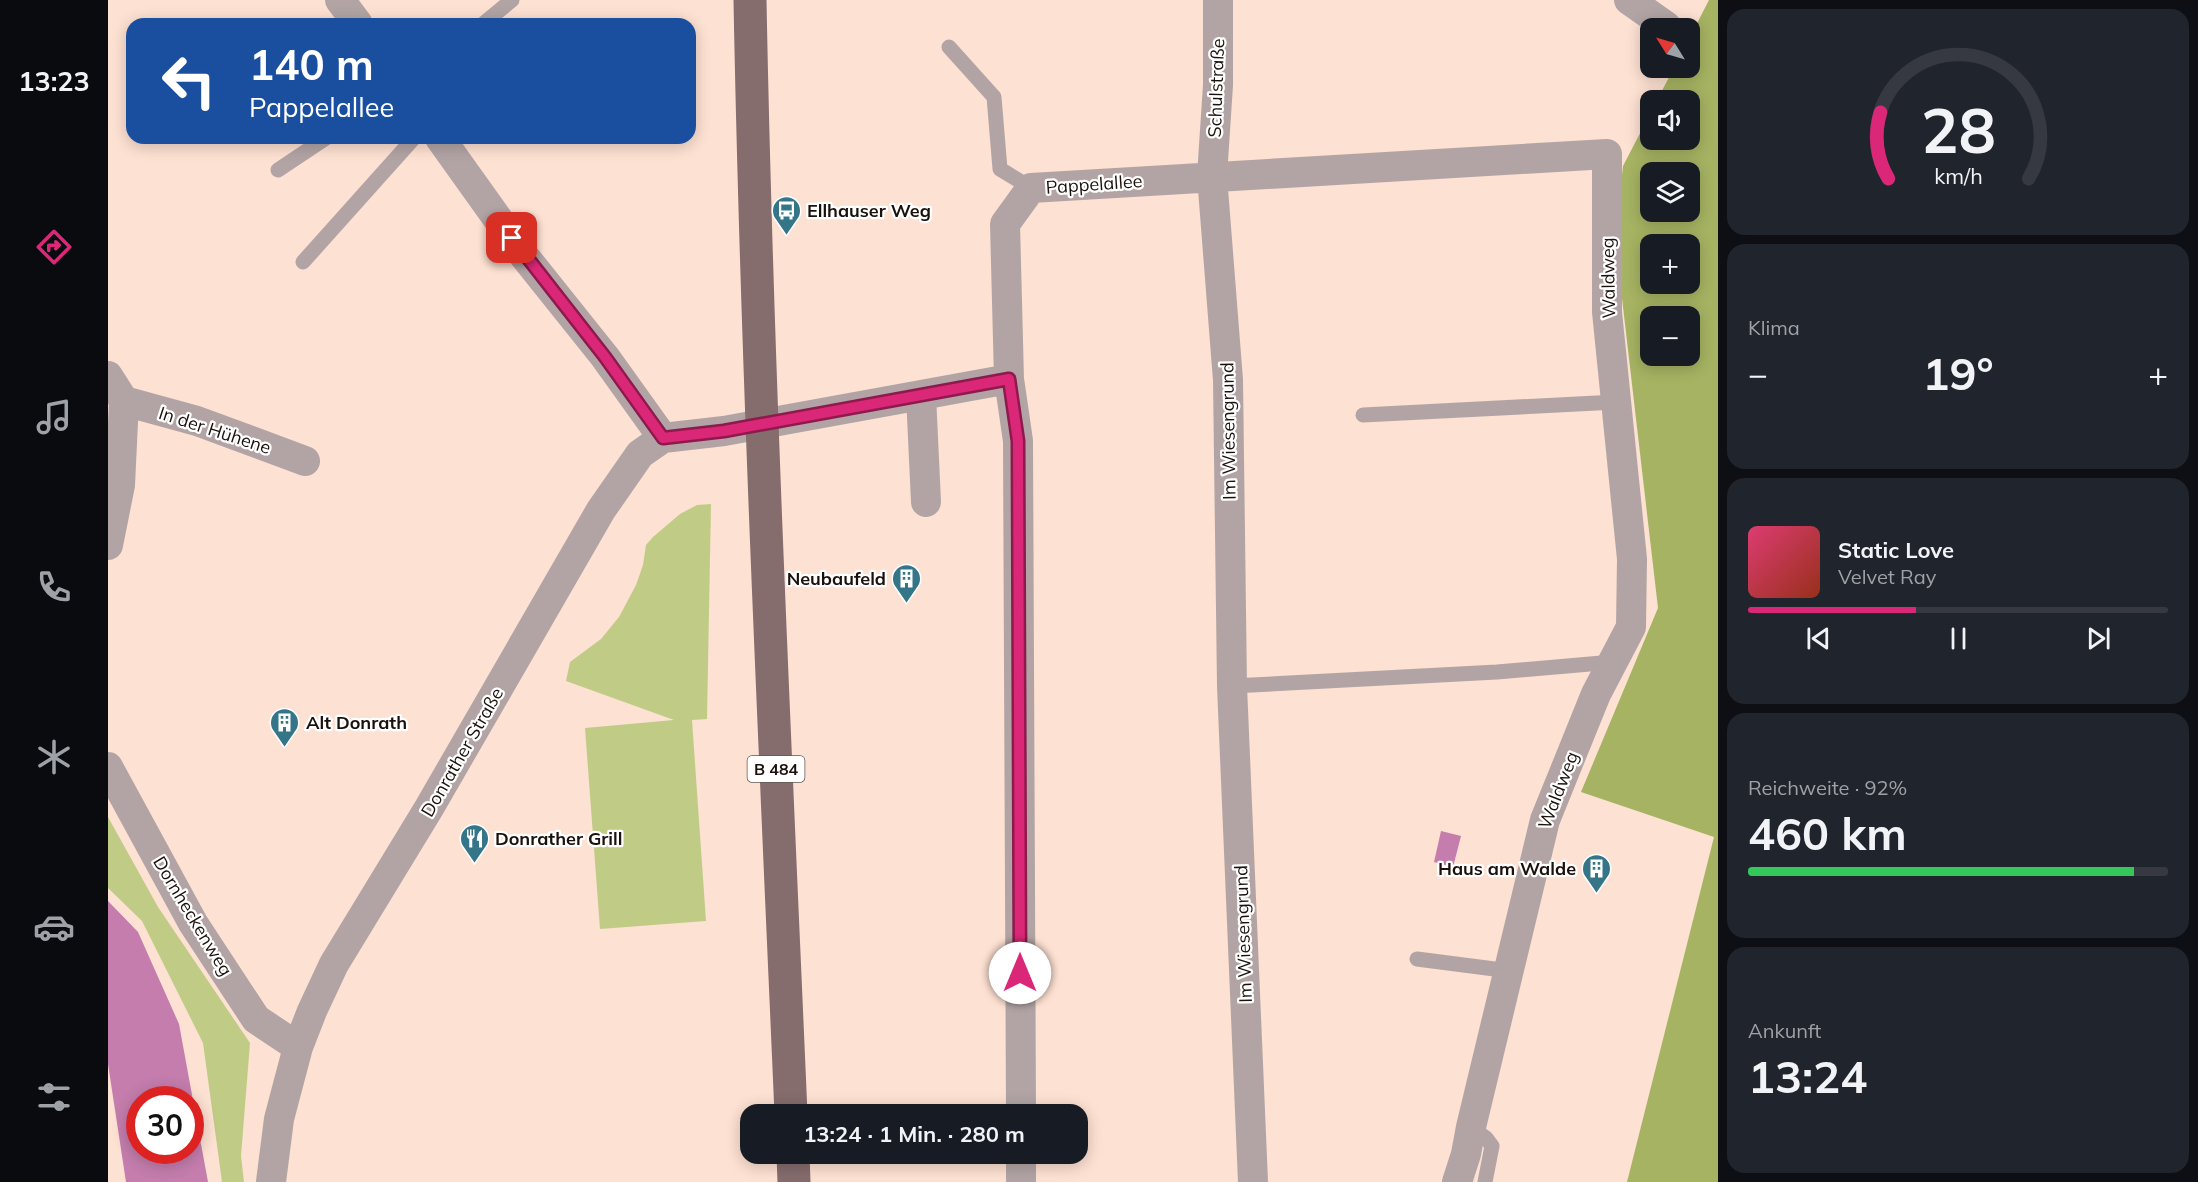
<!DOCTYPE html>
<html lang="de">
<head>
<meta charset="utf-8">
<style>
  :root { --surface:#171b24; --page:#20242c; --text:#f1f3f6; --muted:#9ea1a6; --line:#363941; --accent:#db2777 }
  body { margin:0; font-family:Mulish,sans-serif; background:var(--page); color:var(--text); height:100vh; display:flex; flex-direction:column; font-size:22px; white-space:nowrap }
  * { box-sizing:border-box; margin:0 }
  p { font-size:20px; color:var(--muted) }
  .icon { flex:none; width:33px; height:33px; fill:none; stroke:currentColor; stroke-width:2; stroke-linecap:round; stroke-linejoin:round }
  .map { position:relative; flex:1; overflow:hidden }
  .side { display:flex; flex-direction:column; gap:9px; padding:9px; background:#0d0f14; width:480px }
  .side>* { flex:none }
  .hud { position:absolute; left:18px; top:18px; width:570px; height:126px; border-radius:18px; box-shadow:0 3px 15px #0003; background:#1a4fa0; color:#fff; overflow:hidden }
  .needle { width:39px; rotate:307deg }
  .fabs { position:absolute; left:1532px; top:18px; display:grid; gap:12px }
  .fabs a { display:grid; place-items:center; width:60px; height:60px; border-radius:12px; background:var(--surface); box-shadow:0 3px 15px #0003; font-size:30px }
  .speed { position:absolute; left:18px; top:1086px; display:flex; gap:12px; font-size:30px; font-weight:700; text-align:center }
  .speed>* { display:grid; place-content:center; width:78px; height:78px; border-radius:50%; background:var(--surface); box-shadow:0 3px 15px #0003; line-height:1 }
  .speed .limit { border:9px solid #d22; background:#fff; color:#111 }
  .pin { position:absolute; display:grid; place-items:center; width:51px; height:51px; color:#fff; margin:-26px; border-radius:12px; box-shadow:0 3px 9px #0006 }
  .me { position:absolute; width:66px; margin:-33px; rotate:0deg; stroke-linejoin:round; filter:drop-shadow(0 0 4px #0008) }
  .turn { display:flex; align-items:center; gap:21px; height:126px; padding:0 24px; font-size:27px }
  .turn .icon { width:78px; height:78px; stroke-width:2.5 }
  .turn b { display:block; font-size:42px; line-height:51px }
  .big { font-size:45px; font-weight:700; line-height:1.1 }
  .side .widget { flex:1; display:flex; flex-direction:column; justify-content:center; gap:9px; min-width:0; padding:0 21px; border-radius:18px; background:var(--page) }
  .side .dial { align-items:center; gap:0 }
  .dial svg { height:156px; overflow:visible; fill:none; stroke:var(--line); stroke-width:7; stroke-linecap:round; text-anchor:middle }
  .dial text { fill:var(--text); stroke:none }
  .song { display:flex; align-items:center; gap:18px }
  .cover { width:72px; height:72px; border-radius:9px; background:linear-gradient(135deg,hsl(340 70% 55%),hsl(10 70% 35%)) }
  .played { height:6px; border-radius:3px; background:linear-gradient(90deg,var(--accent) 40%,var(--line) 40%) }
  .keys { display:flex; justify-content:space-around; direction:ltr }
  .heat { display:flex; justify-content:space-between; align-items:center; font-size:33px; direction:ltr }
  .charge { height:9px; border-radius:4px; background:linear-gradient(90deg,#34c759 92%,var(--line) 0) }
  .trip { position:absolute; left:632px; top:1104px; width:348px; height:60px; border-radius:18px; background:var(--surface); box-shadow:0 3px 15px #0003; font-weight:700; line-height:60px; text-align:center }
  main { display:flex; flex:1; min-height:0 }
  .tabs { display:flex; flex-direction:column; width:108px; justify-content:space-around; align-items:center; background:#090b0e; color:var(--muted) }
  .tabs .icon { width:42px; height:42px }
  .tabs .active { color:var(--accent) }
  .tabs b { font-size:27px; color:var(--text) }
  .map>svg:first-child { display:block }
</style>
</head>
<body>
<main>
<nav class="tabs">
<b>13:23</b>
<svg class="icon active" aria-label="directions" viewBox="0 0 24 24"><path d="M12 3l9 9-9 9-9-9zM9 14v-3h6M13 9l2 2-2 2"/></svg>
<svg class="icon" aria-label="music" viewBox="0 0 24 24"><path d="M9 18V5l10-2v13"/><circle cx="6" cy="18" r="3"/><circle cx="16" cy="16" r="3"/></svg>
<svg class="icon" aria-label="phone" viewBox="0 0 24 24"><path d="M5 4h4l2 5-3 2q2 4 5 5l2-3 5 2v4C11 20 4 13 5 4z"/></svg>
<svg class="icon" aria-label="climate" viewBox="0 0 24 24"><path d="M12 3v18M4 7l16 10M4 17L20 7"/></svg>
<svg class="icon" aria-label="car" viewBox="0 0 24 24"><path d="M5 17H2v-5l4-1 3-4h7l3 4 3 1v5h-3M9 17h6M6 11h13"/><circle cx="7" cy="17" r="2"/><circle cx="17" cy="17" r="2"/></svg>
<svg class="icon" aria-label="filters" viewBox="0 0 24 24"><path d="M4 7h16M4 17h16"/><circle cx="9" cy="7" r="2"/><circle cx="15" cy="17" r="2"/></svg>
</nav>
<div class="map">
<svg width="1610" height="1182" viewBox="0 0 1610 1182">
  <rect width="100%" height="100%" fill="#fde1d2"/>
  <!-- green -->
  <path fill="#c0cc86" d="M603 504 599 719 584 720 598 921 492 929 477 728 566 720 458 681 462 662 493 639 511 617 528 585 535 565 538 545 545 537 572 514 589 505Z
    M0 817 50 907 142 1043 133 1156 136 1182H114L95 1043 34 921 0 888Z"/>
  <!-- forest -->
  <path fill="#a6b362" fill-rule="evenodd" d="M1601 0H1610V1182H1519L1606 837 1473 792 1550 608 1507 238 1515 166 1542 114V140H1581V100H1549L1566 68H1581V39ZM1542 172H1581V212H1542ZM1542 244H1581V284H1542ZM1542 316H1581V356H1542Z"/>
  <!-- water -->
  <path fill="#c47dad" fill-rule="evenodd" d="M1333 831 1353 836 1345 867 1326 862Z
    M0 901 30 932 71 1024 100 1182H18L0 1064ZM32 1100H82V1150H32Z"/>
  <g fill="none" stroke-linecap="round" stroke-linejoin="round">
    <!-- lane -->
    <path stroke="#b2a4a5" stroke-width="15" d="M375 24 404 0
      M841 47 886 97 892 169 923 188
      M170 170 218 138
      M195 262 306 138
      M1255 415 1508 402
      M1124 686 1389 672 1505 662
      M1309 959 1402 971
      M1363 1127 1378 1138 1384 1146 1377 1182"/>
    <!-- street -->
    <path stroke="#b2a4a5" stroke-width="30" d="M232 0 250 24
      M1110 0V85L1104 176 1120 380 1124 686 1145 1182
      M1521 0 1558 26
      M332 138 417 257 497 357 555 438
      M0 376 16 401 12 485 0 545
      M901 379 910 441 913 1114
      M813 395 818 502
      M16 401 89 421 197 461
      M0 767 85 923 148 1019 190 1047
      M913 1154V1182
      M163 1182 171 1119 190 1047 204 1011 226 964 321 808 493 510 532 454 555 438 616 431 901 379 897 224 923 188 1499 154V312L1524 559 1523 627 1488 694 1437 820 1363 1127 1358 1154 1349 1182"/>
    <!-- primary -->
    <path stroke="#856c6d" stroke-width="33" d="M642 0C649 372 667 743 683 1114
      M685 1154 686 1182"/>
  </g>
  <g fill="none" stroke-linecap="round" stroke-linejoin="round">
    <defs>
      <path id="route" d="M404 238 497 357 555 438 616 431 901 379 910 441 912 973"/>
    </defs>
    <!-- route casing -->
    <use href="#route" stroke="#8e194d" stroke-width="15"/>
    <!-- route -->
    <use href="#route" stroke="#db2777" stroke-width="10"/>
  </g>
  <!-- icons -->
  <defs>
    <symbol id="bus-pin" viewBox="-11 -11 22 30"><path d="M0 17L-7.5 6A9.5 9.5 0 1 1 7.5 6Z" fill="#347688" stroke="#fff"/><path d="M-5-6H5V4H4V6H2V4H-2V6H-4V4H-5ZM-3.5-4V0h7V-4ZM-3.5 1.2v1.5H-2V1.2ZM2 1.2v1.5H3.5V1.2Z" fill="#fff"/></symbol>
    <symbol id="building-pin" viewBox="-11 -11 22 30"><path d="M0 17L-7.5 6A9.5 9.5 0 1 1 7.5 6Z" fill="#347688" stroke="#fff"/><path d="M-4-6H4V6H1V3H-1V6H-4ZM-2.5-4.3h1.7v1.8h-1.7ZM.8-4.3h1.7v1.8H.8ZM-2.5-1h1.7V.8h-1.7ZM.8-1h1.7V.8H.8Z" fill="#fff"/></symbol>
    <symbol id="restaurant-pin" viewBox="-11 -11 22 30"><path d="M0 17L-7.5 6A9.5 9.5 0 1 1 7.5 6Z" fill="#347688" stroke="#fff"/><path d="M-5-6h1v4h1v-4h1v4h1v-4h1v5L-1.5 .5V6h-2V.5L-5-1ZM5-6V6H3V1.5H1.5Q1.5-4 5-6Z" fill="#fff"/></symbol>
  </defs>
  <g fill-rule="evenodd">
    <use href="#bus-pin" x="662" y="194" width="33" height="45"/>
    <use href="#building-pin" x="782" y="562" width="33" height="45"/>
    <use href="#building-pin" x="160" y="706" width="33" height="45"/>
    <use href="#restaurant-pin" x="350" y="822" width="33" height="45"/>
    <use href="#building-pin" x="1472" y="852" width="33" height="45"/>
  </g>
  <g text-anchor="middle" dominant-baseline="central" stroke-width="4.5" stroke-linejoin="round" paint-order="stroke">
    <!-- shield labels -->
    <rect fill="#fff" stroke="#5f5855" stroke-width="1.5" x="639.5" y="756" width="57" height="26" rx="4.5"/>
    <g font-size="16" font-weight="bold" fill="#1a110c">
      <text x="668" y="769">B 484</text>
    </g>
    <!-- street labels -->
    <g font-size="18" fill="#1a110c" stroke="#fff">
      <text transform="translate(1108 88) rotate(-88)">Schulstraße</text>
      <text transform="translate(986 184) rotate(-4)">Pappelallee</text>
      <text transform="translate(1500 278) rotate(-91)">Waldweg</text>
      <text transform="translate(107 430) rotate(18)">In der Hühene</text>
      <text transform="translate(1120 431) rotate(-91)">Im Wiesengrund</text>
      <text transform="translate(354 752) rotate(-60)">Donrather Straße</text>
      <text transform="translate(1450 790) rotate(-69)">Waldweg</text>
      <text transform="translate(85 916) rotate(59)">Dornheckenweg</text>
      <text transform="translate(1135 934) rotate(-92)">Im Wiesengrund</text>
    </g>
    <!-- poi labels -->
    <g font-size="18" font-weight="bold" fill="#1a110c" stroke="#fff" text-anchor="start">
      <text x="699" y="210">Ellhauser Weg</text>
      <text x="778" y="578" text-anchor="end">Neubaufeld</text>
      <text x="198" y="722">Alt Donrath</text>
      <text x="387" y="838">Donrather Grill</text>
      <text x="1468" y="868" text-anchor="end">Haus am Walde</text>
    </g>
  </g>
</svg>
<div class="fabs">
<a><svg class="needle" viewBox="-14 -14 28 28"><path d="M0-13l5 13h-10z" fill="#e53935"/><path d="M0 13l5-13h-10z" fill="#9ea1a6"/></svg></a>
<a><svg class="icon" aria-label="sound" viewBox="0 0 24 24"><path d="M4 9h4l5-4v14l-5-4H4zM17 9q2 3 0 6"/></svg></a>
<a><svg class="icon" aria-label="layers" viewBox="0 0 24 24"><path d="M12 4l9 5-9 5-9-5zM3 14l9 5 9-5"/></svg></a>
<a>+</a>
<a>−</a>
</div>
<div class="speed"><div class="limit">30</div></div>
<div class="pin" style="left:404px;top:238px;background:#d93025"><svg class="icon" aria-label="arrive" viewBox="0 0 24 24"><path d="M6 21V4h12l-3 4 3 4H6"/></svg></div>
<svg class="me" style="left:912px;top:973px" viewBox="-20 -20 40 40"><circle r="19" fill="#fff"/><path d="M0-13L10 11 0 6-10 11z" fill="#db2777"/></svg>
<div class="trip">13:24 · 1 Min. · 280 m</div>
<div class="hud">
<div class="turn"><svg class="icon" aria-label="left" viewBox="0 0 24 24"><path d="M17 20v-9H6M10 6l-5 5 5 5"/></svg><div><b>140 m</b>Pappelallee</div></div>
</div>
</div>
<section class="side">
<div class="widget dial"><svg viewBox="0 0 100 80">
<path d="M14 69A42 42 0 1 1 86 69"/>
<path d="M14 69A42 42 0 0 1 10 35" stroke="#db2777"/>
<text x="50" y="56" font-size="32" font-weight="700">28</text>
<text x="50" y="72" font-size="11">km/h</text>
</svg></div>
<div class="widget"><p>Klima</p>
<div class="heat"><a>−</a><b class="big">19°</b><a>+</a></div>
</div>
<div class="widget">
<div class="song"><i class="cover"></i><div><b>Static Love</b><p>Velvet Ray</p></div></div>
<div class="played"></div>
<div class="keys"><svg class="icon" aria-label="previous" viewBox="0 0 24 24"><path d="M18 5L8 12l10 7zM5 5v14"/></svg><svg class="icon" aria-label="pause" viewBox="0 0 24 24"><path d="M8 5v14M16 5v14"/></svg><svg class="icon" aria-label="next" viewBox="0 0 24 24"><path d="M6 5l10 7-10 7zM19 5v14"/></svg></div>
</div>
<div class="widget"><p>Reichweite · 92%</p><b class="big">460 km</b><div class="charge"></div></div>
<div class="widget"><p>Ankunft</p><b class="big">13:24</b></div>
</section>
</main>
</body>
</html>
